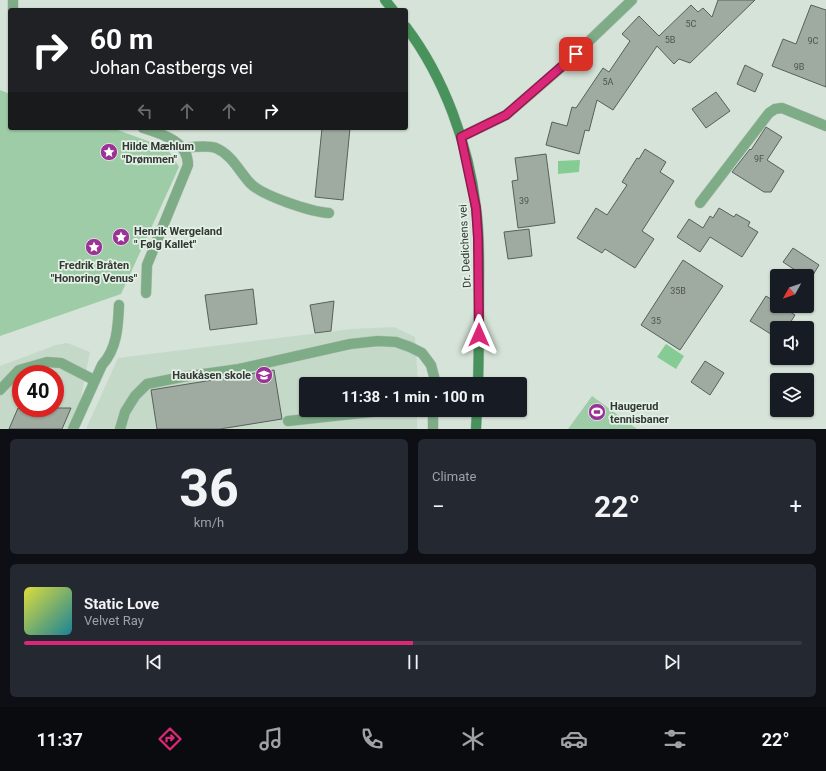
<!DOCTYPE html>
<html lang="en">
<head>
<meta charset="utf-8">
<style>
  :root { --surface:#171b24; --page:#242831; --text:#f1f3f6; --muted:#9ea1a6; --line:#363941; --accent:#db2777 }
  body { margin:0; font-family:Roboto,sans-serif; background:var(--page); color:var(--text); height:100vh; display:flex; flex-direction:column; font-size:15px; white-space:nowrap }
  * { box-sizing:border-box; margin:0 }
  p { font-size:13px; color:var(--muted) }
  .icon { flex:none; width:22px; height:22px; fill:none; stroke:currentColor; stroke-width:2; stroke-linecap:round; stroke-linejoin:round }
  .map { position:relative; height:429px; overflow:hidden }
  .side { display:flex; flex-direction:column; gap:10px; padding:10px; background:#0d0f14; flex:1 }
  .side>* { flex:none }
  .top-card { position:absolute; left:8px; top:8px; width:400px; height:122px; border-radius:4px; box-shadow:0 1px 3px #0004; background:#202124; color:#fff; overflow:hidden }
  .needle { width:26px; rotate:230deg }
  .controls { position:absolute; left:770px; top:269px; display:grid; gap:8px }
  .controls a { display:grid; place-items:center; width:44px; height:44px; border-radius:4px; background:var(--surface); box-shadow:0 1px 3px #0004; font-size:20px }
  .speed { position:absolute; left:12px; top:365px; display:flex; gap:8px; font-size:20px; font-weight:700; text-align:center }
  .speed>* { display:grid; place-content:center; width:52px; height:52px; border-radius:50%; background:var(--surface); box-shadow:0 1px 3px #0004; line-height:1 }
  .speed .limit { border:6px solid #d22; background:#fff; color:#111 }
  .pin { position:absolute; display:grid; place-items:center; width:34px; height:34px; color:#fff; margin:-17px; border-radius:8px; box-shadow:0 2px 6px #0006 }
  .me { position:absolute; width:44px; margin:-22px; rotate:0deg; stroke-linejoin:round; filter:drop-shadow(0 0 3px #0008) }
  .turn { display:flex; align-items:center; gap:14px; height:84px; padding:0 16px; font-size:18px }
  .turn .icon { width:52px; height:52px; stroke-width:2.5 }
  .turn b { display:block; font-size:28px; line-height:34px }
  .lanes { display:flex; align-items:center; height:38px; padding:0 16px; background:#0003; justify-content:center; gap:20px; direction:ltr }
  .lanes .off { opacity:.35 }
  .big { font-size:30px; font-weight:700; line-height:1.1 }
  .side .card { flex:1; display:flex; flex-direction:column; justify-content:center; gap:6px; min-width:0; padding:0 14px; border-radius:6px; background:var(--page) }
  .side .dial { align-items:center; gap:0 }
  .dial b { font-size:52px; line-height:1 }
  .song { display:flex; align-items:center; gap:12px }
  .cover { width:48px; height:48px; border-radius:6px; background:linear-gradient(135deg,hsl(60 70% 55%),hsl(190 70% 35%)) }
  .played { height:4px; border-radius:2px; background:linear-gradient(90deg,var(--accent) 50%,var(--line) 50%) }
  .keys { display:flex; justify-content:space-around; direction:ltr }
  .heat { display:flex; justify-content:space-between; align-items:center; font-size:22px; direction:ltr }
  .side .tiles { flex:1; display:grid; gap:10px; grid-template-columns:1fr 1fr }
  .card:last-child { grid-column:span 2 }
  .trip { position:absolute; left:299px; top:377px; width:228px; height:40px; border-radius:4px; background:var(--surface); box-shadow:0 1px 3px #0004; font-weight:700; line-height:40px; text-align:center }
  .dock { display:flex; height:64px; justify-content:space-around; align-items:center; background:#090b0e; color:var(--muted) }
  .dock .icon { width:28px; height:28px }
  .dock .current { color:var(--accent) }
  .dock b { font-size:18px; color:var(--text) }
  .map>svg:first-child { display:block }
</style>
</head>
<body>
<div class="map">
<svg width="826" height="429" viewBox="0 0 826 429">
  <rect width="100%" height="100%" fill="#d6e3d8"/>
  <!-- built -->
  <path fill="#c5d9c8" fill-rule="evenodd" d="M394 327 415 337 418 384H306V410H417V429H86L118 358 351 329Z
    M67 343 90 352 79 407 68 429H0V366L56 345ZM21 374H55V408H21Z"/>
  <!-- green -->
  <path fill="#9ecca7" d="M0 90 10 94V128H112L167 148 179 167 121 294 0 336Z
    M592 396 637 429H568Z"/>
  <!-- water -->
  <path fill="#85cb94" d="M580 160 579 172 558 174V161Z
    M666 344 684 356 676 369 657 357Z"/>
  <!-- building -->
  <path fill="#9faba1" stroke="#566158" d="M718 0H755L690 63 679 59 674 64 657 46 613 110 597 100 589 131 585 130 579 154 546 145 552 122 567 126 572 107 576 108 603 68 609 72 630 41 622 34 639 16 659 36 691 5 698 12 703 8 712 17Z
    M811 5 826 10V87L772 66 783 39 796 44Z
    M745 65 763 74 755 92 737 84Z
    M716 92 730 111 706 128 692 109Z
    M766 127 782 137 767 160 784 171 771 192H764L732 172 750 149 751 150Z
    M322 128H350L343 200 315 197Z
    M645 149 666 162 660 172 674 181 642 231 654 239 635 268 605 249 602 253 577 238 596 208 607 215 627 185 622 182 637 158 639 159Z
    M546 154 555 223 518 228 512 181 518 180 515 158Z
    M719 208 734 217 736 214 750 222 748 226 758 232 742 257 710 237 700 252 677 237 689 219 703 228 710 216 713 218Z
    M529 229 532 256 508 259 504 232Z
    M793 248 819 265 810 280 807 276H804L783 262Z
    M683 260 723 286 680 350 641 325Z
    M253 289 257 324 210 330 205 295Z
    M766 296 777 303V306H781L795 315 787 328H777V338L750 321Z
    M334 301 331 331 315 333 310 305Z
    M705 361 724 373 710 395 691 382Z
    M274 370 282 419 220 429H157L151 390Z
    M18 408H71L62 429H9Z"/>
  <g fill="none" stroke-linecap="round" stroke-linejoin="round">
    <defs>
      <path id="lane" d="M13 10V0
        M143 128C162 134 188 141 188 165L147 265 146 293
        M183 148C193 147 207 145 216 148 232 155 239 171 250 183 262 196 312 212 329 213
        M700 203 769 113 775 109 782 108 826 126
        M0 390 19 370 47 362 61 363 94 380
        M433 410V429
        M288 421 389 410
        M73 429 102 365C117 349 118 327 119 305
        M120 429 125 412 135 396 147 384 182 377 239 369 350 344 378 341 396 342 410 347 422 353 431 365 436 384"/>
      <path id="street" d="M461 137 506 115 565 64 632 0"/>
      <path id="secondary" d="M385 0 393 10
        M406 27C444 77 469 146 476 208 480 235 479 263 479 290 479 321 479 353 478 384
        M476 429 477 410"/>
    </defs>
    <!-- lane casing -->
    <use href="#lane" stroke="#b5c1b7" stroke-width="11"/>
    <!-- street casing -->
    <use href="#street" stroke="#b5c1b7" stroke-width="11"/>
    <!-- secondary casing -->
    <use href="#secondary" stroke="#b5c1b7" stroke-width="11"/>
    <!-- lane -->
    <use href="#lane" stroke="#7eac87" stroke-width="10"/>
    <!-- street -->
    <use href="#street" stroke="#7eac87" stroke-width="10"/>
    <!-- secondary -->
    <use href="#secondary" stroke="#48925b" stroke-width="10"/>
  </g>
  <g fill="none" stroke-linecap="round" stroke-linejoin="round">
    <defs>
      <path id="route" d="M479 335 478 238 476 208 461 137 506 115 576 54"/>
    </defs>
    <!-- route casing -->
    <use href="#route" stroke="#8e194d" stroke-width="10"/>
    <!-- route -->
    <use href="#route" stroke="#db2777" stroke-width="7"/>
  </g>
  <!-- icons -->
  <defs>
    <symbol id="sight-disc" viewBox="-11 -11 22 22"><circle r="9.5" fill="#9b3295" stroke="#e3f0e5"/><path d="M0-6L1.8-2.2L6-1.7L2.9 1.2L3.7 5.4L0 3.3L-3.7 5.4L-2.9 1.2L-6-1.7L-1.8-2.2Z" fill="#fff"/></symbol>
    <symbol id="school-disc" viewBox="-11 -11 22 22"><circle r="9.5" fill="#9b3295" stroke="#e3f0e5"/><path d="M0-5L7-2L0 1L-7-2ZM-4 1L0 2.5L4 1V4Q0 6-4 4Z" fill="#fff"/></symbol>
    <symbol id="stadium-disc" viewBox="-11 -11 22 22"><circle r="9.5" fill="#9b3295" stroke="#e3f0e5"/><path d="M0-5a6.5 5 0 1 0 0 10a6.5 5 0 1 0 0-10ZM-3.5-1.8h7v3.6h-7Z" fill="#fff"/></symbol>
  </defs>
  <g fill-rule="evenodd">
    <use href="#sight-disc" x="99" y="142" width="20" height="20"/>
    <use href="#sight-disc" x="111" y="227" width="20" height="20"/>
    <use href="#sight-disc" x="84" y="237" width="20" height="20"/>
    <use href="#school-disc" x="254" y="365" width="20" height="20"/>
    <use href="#stadium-disc" x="587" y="402" width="20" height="20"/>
  </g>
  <g text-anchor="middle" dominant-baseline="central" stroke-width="3.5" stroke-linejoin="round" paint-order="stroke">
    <!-- number labels -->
    <g font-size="9" fill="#4d554e">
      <text x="691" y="24">5C</text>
      <text x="670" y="40">5B</text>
      <text x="813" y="41">9C</text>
      <text x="799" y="67">9B</text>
      <text x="608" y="82">5A</text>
      <text x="759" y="159">9F</text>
      <text x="524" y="201">39</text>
      <text x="678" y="291">35B</text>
      <text x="656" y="321">35</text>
    </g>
    <!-- poi labels -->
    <g font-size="11" font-weight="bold" fill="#323833" stroke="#e3f0e5" text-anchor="start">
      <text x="122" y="146">Hilde Mæhlum<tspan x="122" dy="13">"Drømmen"</tspan></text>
      <text x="134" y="231">Henrik Wergeland<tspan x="134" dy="13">" Følg Kallet"</tspan></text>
      <text x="94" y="265" text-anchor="middle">Fredrik Bråten<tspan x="94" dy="13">"Honoring Venus"</tspan></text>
      <text x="251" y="375" text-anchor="end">Haukåsen skole</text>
      <text x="610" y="406">Haugerud<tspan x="610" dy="13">tennisbaner</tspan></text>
    </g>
    <!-- street labels -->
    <g font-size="11" fill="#323833" stroke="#e3f0e5">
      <text transform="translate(465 246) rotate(-93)">Dr. Dedichens vei</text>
    </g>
  </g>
</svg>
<div class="controls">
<a><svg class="needle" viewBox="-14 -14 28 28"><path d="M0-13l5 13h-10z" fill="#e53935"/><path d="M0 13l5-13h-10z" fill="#9ea1a6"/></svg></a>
<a><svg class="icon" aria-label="sound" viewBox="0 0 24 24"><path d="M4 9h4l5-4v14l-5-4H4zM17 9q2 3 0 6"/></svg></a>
<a><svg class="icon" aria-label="layers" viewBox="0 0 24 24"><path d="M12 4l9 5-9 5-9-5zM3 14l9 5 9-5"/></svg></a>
</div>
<div class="speed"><div class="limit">40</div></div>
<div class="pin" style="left:576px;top:54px;background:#d93025"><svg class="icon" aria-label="arrive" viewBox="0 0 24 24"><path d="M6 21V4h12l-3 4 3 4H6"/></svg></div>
<svg class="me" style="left:479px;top:335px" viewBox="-20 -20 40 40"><path d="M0-17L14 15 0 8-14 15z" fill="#db2777" stroke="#fff" stroke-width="4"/></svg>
<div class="trip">11:38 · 1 min · 100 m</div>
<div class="top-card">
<div class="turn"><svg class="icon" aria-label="right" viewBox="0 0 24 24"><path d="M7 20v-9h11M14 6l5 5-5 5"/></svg><div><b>60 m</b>Johan Castbergs vei</div></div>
<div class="lanes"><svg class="icon off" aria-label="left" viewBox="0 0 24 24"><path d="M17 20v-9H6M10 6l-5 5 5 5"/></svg><svg class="icon off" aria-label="ahead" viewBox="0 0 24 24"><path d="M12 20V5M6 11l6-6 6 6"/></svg><svg class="icon off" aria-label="ahead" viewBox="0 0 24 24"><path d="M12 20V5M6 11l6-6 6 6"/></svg><svg class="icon" aria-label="right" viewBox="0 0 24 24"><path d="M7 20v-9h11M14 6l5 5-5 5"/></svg></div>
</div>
</div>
<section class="side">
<div class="tiles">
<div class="card dial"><b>36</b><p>km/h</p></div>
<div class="card"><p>Climate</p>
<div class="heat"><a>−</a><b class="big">22°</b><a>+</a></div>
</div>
<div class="card">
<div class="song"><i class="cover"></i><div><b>Static Love</b><p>Velvet Ray</p></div></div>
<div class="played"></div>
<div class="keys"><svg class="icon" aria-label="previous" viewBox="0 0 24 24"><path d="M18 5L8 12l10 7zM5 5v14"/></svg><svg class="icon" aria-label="pause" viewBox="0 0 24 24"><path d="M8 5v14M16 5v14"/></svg><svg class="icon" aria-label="next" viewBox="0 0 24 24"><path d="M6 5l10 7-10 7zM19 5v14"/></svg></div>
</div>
</div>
</section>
<nav class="dock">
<b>11:37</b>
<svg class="icon current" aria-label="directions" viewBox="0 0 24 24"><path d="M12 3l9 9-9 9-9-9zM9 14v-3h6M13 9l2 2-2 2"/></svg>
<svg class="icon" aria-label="music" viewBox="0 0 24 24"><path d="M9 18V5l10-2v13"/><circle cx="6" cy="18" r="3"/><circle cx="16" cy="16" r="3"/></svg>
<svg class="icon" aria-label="phone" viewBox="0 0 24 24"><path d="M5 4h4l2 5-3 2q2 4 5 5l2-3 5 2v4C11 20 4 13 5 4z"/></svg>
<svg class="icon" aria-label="climate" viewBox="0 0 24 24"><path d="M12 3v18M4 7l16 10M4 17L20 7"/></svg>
<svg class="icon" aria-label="car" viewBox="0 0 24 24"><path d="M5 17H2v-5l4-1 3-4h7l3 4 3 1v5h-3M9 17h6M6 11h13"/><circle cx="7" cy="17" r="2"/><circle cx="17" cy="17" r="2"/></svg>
<svg class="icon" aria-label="filters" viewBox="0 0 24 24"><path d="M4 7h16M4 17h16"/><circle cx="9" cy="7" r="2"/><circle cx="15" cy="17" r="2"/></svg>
<b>22°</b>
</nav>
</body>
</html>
